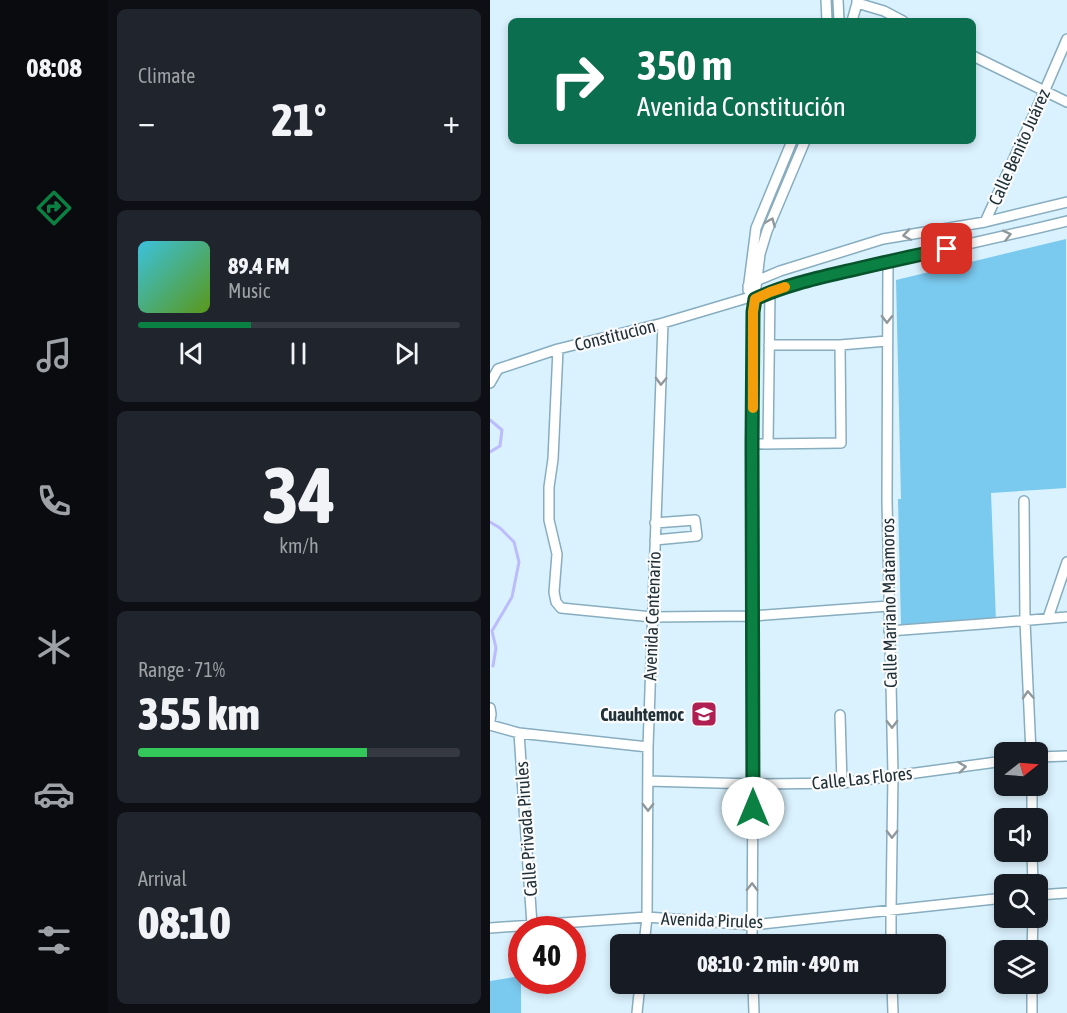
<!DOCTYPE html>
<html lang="en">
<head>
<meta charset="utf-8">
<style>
  :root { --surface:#171b24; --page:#20242c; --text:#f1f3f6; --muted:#9ea1a6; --line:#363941; --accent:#0b8043 }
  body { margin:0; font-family:"Asap Condensed",sans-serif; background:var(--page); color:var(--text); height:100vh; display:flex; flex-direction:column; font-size:22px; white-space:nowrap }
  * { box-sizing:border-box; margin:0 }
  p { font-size:20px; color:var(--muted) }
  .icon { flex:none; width:33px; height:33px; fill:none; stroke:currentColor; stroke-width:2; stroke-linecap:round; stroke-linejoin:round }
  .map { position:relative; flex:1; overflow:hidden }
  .panel { display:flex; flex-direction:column; gap:9px; padding:9px; background:#0d0f14; width:382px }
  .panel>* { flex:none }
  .top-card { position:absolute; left:18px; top:18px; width:468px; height:126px; border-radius:9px; box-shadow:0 3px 9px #0003; background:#0b6e4f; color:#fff; overflow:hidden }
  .needle { width:39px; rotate:73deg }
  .buttons { position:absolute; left:504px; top:742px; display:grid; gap:12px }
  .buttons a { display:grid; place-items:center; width:54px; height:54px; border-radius:9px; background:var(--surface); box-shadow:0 3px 9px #0003; font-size:30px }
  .speed { position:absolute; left:18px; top:916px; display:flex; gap:12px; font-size:30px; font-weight:700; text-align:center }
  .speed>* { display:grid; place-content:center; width:78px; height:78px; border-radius:50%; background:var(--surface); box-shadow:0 3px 9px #0003; line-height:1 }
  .speed .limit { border:9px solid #d22; background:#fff; color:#111 }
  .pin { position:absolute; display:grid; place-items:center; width:51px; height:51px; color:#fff; margin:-26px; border-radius:12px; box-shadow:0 3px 9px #0006 }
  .me { position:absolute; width:66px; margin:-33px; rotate:0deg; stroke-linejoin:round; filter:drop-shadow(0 0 4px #0008) }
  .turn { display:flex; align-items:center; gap:21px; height:126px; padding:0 30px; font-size:27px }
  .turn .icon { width:78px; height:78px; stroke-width:2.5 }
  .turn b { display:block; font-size:42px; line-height:51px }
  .big { font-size:45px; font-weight:800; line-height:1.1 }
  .panel .tile { flex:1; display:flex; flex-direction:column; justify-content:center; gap:9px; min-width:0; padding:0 21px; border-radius:9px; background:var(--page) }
  .panel .dial { align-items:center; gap:0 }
  .dial b { font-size:78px; line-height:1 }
  .song { display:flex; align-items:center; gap:18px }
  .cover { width:72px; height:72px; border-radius:9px; background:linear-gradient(135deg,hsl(190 70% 55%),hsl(90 70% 35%)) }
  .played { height:6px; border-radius:3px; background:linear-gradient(90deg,var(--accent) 35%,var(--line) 35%) }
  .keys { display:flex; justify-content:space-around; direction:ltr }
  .heat { display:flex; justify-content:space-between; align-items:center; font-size:33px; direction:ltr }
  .charge { height:9px; border-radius:4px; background:linear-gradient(90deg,#34c759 71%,var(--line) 0) }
  .trip { position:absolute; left:120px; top:934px; width:336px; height:60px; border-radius:9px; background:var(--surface); box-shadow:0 3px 9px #0003; font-weight:800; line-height:60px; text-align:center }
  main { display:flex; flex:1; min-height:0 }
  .tabs { display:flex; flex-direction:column; width:108px; justify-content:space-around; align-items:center; background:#090b0e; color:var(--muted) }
  .tabs .icon { width:42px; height:42px }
  .tabs .selected { color:var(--accent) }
  .tabs b { font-size:27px; color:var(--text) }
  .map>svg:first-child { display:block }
</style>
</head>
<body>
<main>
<nav class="tabs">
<b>08:08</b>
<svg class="icon selected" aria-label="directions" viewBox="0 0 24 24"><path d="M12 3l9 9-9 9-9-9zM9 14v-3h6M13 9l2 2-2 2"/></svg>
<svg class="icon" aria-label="music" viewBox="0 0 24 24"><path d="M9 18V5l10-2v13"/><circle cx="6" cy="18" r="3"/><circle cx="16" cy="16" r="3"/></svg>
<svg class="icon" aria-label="phone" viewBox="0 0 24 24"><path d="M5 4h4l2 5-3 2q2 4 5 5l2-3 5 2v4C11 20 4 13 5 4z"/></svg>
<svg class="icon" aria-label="climate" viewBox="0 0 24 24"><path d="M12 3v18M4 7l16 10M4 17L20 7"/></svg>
<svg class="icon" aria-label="car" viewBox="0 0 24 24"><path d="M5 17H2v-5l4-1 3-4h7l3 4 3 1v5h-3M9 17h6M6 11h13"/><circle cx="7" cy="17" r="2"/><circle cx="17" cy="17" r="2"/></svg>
<svg class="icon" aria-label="filters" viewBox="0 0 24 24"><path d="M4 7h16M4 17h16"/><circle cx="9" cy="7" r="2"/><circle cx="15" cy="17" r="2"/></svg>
</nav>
<section class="panel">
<div class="tile"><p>Climate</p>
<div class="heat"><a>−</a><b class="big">21°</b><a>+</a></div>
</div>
<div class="tile">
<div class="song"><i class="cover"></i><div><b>89.4 FM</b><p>Music</p></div></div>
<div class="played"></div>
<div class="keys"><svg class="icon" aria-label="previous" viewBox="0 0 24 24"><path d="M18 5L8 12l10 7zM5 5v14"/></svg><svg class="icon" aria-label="pause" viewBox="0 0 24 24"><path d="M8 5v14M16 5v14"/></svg><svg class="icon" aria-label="next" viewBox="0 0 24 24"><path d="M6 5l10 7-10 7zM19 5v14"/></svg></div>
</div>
<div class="tile dial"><b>34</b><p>km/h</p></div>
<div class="tile"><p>Range · 71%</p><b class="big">355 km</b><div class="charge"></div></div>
<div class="tile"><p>Arrival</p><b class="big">08:10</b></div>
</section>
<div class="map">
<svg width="577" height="1013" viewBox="0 0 577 1013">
  <rect width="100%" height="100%" fill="#daf2fe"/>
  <!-- green -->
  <path fill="#7ac9ee" d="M576 239V488L501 493 506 621 411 625 408 499H411L406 280Z
    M31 976V1013H0V981Z"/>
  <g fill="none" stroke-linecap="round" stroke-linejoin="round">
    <!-- stream -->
    <path stroke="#bbbbfd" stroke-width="3" d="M0 420 12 430 10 446 0 452
      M0 522 10 528 24 542 29 562 22 597 2 631 6 648 3 666"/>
    <defs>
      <path id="minor" d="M336 0 337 21
        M348 0 349 21
        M367 3 394 11 413 21
        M362 21 367 3V0
        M483 56 577 102
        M495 222 554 92 577 39
        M398 261 397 500 403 775 401 910V945
        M258 286 266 281 290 271 393 239 495 222 577 202
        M258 290 266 228 302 141
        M279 345H350L397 341
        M68 349 63 459 59 487V520L67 554 64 592 66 602 71 608 162 617 262 616 399 606
        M0 383 8 369 68 349 173 323 257 298C267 299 274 294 283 291 296 286 309 283 322 279 407 259 492 242 577 221
        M262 444 351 443 350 345
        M278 444 280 292
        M534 501 535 621 541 753
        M165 540 207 536 205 520 165 523
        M558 618 577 562
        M399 631 492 624 577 617
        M0 708 1 714 0 721
        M350 715 352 783
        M0 725 29 733 158 747
        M29 733 42 925
        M548 757 577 756
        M158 781 263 784 352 783 514 761
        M542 786V819
        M542 852 543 885
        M548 895 577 893
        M0 928 157 917 262 925 514 898
        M154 945 157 917 158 747 173 323
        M262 945 263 784 262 444 263 312 270 254 277 231 315 141
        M542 951 543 918
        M263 984 264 1013
        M402 984 403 1013
        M147 1013 150 984
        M542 1013V984"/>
    </defs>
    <!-- minor casing -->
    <use href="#minor" stroke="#87adbf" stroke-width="12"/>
    <!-- minor -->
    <use href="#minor" stroke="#fff" stroke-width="9"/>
  </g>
  <!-- one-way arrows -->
  <defs><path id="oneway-chevron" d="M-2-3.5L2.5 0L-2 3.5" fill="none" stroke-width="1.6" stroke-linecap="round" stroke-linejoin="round" transform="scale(1.5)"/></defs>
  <g stroke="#90989c">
    <use href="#oneway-chevron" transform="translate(281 222) rotate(-67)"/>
    <use href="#oneway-chevron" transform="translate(417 235) rotate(171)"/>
    <use href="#oneway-chevron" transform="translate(517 235) rotate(-14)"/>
    <use href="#oneway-chevron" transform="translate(397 319) rotate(91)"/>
    <use href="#oneway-chevron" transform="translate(171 381) rotate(92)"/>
    <use href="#oneway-chevron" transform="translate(538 695) rotate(-93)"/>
    <use href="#oneway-chevron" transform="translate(402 724) rotate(89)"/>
    <use href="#oneway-chevron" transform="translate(472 767) rotate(-7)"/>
    <use href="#oneway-chevron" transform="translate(158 807) rotate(90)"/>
    <use href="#oneway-chevron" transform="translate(402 834) rotate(91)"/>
    <use href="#oneway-chevron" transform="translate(262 887) rotate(-89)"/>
  </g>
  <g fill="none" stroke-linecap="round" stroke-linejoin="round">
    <defs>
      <path id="route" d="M263 808 262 444 263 312 265 299C293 286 323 279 353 272 388 264 422 256 457 249"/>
    </defs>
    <!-- route casing -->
    <use href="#route" stroke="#07532c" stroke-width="15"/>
    <!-- route -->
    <use href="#route" stroke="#0b8043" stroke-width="10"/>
    <!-- slow -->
    <path stroke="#f59e0b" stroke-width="10" d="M263 408V312L265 299 280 292 295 287"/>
  </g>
  <!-- icons -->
  <defs>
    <symbol id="school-square" viewBox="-11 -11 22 22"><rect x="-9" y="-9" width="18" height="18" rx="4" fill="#af1f52" stroke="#fafbfa"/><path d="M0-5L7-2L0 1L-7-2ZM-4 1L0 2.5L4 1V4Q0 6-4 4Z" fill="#fff"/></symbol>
  </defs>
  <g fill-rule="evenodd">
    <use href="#school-square" x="199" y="699" width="30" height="30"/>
  </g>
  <g text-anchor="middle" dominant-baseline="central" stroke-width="4.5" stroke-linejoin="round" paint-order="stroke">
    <!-- street labels -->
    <g font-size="18" fill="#213138" stroke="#fafbfa">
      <text transform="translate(529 147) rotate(-66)">Calle Benito Juárez</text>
      <text transform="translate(125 335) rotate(-14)">Constitucion</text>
      <text transform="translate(399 603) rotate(-91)">Calle Mariano Matamoros</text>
      <text transform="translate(162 616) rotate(-88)">Avenida Centenario</text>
      <text transform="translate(372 778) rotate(-6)">Calle Las Flores</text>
      <text transform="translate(36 829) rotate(-94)">Calle Privada Pirules</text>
      <text transform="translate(222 920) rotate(2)">Avenida Pirules</text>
    </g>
    <!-- poi labels -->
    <g font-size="18" font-weight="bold" fill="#213138" stroke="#fafbfa" text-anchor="end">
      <text x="194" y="714">Cuauhtemoc</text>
    </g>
  </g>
</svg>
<div class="buttons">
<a><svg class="needle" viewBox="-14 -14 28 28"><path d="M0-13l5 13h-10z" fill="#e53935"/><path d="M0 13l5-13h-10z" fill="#9ea1a6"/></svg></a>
<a><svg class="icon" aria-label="sound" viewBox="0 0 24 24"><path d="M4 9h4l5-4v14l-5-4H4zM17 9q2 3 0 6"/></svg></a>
<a><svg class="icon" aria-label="search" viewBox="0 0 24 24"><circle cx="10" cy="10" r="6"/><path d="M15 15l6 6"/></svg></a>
<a><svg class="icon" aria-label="layers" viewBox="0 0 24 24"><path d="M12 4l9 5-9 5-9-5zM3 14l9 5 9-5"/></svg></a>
</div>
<div class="speed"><div class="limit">40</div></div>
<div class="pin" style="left:457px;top:249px;background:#d93025"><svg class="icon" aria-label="arrive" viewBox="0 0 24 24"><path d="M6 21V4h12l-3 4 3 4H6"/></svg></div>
<svg class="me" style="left:263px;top:808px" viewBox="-20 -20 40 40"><circle r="19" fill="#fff"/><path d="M0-13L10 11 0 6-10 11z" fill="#0b8043"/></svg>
<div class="trip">08:10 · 2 min · 490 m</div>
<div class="top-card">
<div class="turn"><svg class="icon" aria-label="right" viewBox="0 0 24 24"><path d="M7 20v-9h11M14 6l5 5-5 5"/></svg><div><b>350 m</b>Avenida Constitución</div></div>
</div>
</div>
</main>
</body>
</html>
